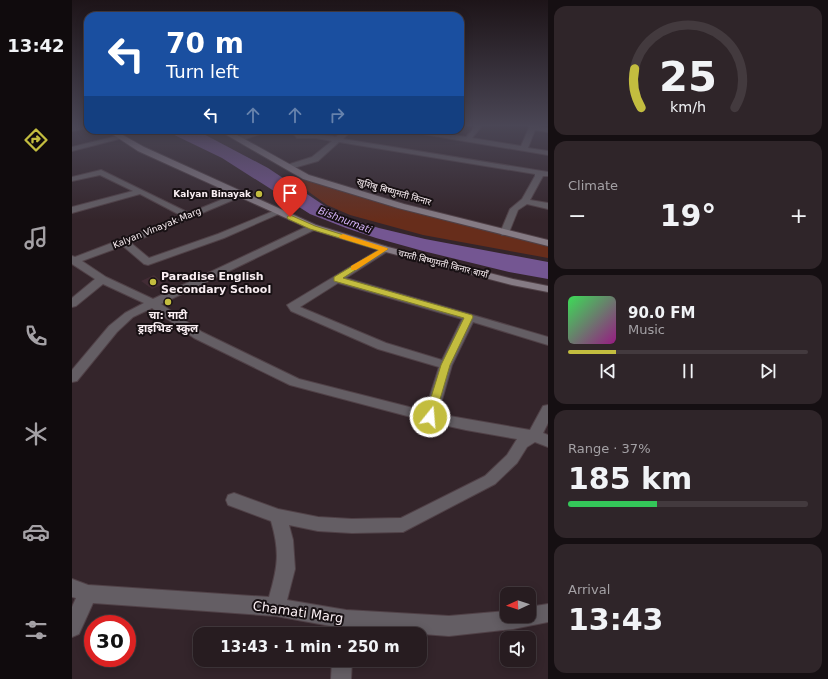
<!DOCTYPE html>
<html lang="en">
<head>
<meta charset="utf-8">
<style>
  :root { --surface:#271c20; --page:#2f2529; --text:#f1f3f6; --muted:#a4a1a5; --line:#433a3e; --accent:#c3bd3f }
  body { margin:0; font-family:"DejaVu Sans","Noto Sans Devanagari",sans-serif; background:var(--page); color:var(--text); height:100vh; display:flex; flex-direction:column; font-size:15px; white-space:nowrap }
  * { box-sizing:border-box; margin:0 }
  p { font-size:13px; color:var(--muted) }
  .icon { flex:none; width:22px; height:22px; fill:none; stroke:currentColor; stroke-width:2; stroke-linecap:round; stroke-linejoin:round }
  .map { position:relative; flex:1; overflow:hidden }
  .details { display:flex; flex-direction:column; gap:6px; padding:6px; background:#150f12; width:280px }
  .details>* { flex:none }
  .banner { position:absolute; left:12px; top:12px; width:380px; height:122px; border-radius:12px; box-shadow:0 2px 10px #0003,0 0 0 1px var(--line); background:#1a4fa0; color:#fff; overflow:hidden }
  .needle { width:26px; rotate:267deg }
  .fabs { position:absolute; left:428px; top:587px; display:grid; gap:8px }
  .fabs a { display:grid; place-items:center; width:36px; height:36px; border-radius:8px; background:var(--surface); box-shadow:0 2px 10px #0003,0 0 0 1px var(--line); font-size:20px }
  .speed { position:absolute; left:12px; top:615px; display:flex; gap:8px; font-size:20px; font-weight:700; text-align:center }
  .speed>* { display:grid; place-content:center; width:52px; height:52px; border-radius:50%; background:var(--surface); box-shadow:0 2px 10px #0003,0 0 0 1px var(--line); line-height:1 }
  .speed .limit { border:6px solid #d22; background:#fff; color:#111 }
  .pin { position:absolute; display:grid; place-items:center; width:34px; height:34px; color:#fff; margin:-41px -17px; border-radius:50% 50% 50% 0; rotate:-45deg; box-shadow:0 0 4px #0007 }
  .pin .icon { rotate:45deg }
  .me { position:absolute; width:44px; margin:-22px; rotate:17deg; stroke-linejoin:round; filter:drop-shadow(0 0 3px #0008) }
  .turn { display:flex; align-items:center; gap:14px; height:84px; padding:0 16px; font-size:18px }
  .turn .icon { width:52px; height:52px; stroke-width:2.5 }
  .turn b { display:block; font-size:28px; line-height:34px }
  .lanes { display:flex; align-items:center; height:38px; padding:0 16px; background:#0003; justify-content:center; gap:20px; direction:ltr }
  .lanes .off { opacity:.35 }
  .big { font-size:30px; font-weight:700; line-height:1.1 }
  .details .card { flex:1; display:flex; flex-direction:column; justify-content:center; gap:6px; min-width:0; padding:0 14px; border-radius:12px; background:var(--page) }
  .details .dial { align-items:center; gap:0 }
  .dial svg { height:104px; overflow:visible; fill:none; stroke:var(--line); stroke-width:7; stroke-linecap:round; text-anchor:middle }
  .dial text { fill:var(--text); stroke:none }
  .song { display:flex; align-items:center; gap:12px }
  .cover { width:48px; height:48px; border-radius:6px; background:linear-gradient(135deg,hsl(130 70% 55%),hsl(310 70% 35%)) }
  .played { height:4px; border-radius:2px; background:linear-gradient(90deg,var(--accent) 20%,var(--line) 20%) }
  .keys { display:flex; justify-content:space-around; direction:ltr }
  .heat { display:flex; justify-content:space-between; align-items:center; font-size:22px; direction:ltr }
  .charge { height:6px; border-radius:3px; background:linear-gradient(90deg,#34c759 37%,var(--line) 0) }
  .trip { position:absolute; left:121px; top:627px; width:234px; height:40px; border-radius:12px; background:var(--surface); box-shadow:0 2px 10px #0003,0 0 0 1px var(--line); font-weight:700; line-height:40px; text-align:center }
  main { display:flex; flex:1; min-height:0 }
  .tabs { display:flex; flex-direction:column; width:72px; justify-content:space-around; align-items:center; background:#100b0d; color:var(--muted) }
  .tabs .icon { width:28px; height:28px }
  .tabs .selected { color:var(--accent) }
  .tabs b { font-size:18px; color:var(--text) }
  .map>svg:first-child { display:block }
</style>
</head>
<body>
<main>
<nav class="tabs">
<b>13:42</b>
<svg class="icon selected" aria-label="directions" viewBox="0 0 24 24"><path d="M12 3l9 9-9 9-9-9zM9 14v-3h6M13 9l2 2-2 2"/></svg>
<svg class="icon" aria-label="music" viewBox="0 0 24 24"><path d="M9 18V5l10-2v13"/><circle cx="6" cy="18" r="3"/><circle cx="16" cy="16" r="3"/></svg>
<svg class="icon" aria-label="phone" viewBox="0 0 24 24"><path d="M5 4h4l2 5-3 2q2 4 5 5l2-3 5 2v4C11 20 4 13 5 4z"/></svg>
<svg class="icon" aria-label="climate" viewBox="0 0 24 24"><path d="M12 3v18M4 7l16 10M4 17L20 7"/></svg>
<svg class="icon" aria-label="car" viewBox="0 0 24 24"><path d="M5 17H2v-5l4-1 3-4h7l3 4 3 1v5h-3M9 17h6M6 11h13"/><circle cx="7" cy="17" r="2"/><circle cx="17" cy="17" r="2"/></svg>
<svg class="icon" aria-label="filters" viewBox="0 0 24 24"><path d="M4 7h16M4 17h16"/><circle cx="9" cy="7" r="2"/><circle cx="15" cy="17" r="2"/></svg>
</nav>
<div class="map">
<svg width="476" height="679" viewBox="0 0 476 679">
  <rect width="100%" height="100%" fill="#34252b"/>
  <!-- built -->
  <path fill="#422c35" d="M82 275 92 284 80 289 69 281Z"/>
  <!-- green -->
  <path fill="#672d1b" d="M231 179 347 212 476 244V258L351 235 278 215 255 205 223 182Z"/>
  <!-- water -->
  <path fill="#745692" d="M92 130 126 131 196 168 256 208 278 219 307 228 353 239 476 262V279L437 272 351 251 304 238 274 228 238 214 150 158Z"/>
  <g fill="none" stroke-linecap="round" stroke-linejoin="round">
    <defs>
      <path id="street" d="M11 125H16V128L0 131V127Z
        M402 125H408L409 127 400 138 449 146 457 128 456 125 476 128V132L463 130 456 148 476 151V155L338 132 335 130H350L394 137 403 127Z
        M190 130H200L171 140 162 137Z
        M218 130H225L229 135 241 134V130H247L248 135 264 137 273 130H280L271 139 476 172V176H471L458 200 476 203V209L455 204 446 210 436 235H430L428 233 438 209 450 199 463 176V174L267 142 246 161 218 169 214 167 215 165 240 157 260 141 244 138H225Z
        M49 135 51 136V138L0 151V147Z
        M29 170 117 213 166 193H172L173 195 59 243 77 258 146 234 204 210H210L211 212 152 238 76 265 72 264 51 246 10 261 34 277 81 299 238 225H244L246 227 244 229 89 304 130 332 227 379 353 411 367 367 306 349 219 311 215 305 313 246 318 249 316 251 274 278 476 337V345L401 322 380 365 366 414 458 430 471 406 476 405V423L471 433 476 435V447L463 442 455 447 445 463 423 484 331 532 280 533 246 531 217 525 221 540 223 569 215 600 274 610 377 616 435 611V616H457V607L476 604V622L441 629 377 636 283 629V634H263L264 627 204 616 21 603 7 634 0 637V607L4 598 0 597V579L16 585 197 597C206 566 208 552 199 521L156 505 154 500 156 495 162 493 206 509 246 517 280 519 329 518 413 476 435 455 445 439 394 430 358 422 218 385 122 338 80 308 61 317 45 332 5 381 0 382V370L37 326 53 313 72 303 31 284 4 306 0 307V298L23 279 0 264V256L3 257 110 216 68 194 0 213V207L61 191 28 175 0 181V177ZM266 283 390 319 370 360 314 343 228 307Z
        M260 660H280L279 679H259Z"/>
      <path id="secondary" d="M34 130H42L72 147 244 225 316 247 441 279 476 286V292L440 285 310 251 238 229 66 151Z
        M146 130H155L167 136 237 175 332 204 476 240V246L326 208 231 179Z"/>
    </defs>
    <!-- street casing -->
    <use href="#street" stroke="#504147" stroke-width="2"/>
    <!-- secondary casing -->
    <use href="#secondary" stroke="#504147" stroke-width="2"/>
    <!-- street -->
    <use href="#street" fill="#645e64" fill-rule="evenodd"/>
    <!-- secondary -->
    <use href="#secondary" fill="#857b84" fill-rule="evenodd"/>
  </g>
  <!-- sky -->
  <linearGradient id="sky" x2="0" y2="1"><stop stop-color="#1d1418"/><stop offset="0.57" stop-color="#4a4655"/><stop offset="1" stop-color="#4a4655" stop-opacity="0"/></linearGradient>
  <rect width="476" height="220" fill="url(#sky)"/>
  <!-- route -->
  <path fill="#c3bd3f" stroke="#7f7b29" d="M218 215 243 226 316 249 271 278 400 315 401 317 378 365 362 420H354L353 417 369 365 392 318 262 281V277L307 250 238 229 216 219 215 217Z"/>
  <!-- slow -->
  <path fill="#f59e0b" d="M271 234 315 248 316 249 284 270H279V266L307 250 268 238 267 236Z"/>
  <!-- markers -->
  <g fill="#c3bd3f" stroke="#171013" stroke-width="1.5">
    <circle cx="187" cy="194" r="4"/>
    <circle cx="81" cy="282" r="4"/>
    <circle cx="96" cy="302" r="4"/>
  </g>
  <g text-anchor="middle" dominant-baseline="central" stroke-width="4" stroke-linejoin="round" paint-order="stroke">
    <!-- far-street labels -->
    <g font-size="9" fill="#f9eef2" stroke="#171013">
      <text transform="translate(322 192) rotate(16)">खुशिबु बिष्णुमती किनार</text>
      <text transform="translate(85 228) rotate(-22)">Kalyan Vinayak Marg</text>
      <text transform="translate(371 264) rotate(14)">चमती बिष्णुमती किनार बायाँ</text>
    </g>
    <!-- far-poi labels -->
    <g font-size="9" font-weight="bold" fill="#f9eef2" stroke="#171013" text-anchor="end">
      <text x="179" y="194">Kalyan Binayak</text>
    </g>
    <!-- far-water labels -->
    <g font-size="10" font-style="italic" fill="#d6b4fa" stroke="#171013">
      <text transform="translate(273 220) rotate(21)">Bishnumati</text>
    </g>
    <!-- poi labels -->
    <g font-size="11" font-weight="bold" fill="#f9eef2" stroke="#171013" text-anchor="start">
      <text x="89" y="276">Paradise English<tspan x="89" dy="13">Secondary School</tspan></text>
      <text x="96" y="315" text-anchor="middle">चा: माटी<tspan x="96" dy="13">ड्राइभिङ स्कुल</tspan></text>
    </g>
    <!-- near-street labels -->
    <g font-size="13" fill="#f9eef2" stroke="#171013">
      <text transform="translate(226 612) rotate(8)">Chamati Marg</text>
    </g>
  </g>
</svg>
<div class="fabs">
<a><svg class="needle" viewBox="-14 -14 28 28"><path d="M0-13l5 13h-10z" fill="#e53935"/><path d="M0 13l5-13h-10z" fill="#a4a1a5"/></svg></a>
<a><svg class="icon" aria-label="sound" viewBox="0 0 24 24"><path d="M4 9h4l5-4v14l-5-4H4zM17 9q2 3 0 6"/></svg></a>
</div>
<div class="speed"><div class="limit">30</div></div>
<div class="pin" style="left:218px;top:217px;background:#d93025"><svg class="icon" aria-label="arrive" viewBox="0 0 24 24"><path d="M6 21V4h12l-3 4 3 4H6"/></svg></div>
<svg class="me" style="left:358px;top:417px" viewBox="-20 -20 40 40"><circle r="17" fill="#c3bd3f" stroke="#fff" stroke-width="3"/><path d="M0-11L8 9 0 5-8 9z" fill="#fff"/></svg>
<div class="trip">13:43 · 1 min · 250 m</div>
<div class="banner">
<div class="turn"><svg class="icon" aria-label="left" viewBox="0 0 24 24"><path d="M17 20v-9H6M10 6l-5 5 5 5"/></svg><div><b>70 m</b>Turn left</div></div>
<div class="lanes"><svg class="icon" aria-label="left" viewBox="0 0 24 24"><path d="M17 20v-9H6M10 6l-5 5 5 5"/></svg><svg class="icon off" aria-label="ahead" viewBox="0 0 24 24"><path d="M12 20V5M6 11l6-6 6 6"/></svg><svg class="icon off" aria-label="ahead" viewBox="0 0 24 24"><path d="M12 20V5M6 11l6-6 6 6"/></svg><svg class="icon off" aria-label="right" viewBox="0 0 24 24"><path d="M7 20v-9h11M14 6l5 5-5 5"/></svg></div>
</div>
</div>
<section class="details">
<div class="card dial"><svg viewBox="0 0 100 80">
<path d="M14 69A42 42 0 1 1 86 69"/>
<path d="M14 69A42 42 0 0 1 9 39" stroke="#c3bd3f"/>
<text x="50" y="56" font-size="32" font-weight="700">25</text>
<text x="50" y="72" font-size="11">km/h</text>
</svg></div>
<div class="card"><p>Climate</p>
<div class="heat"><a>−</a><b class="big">19°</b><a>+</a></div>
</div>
<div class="card">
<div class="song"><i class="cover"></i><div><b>90.0 FM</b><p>Music</p></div></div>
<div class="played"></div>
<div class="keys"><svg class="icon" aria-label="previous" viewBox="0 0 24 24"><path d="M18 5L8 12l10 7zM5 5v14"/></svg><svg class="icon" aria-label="pause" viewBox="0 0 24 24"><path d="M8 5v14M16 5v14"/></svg><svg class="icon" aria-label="next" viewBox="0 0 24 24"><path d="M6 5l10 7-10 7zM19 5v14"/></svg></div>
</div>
<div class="card"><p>Range · 37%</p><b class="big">185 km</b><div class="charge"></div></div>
<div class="card"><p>Arrival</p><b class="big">13:43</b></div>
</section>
</main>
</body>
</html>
